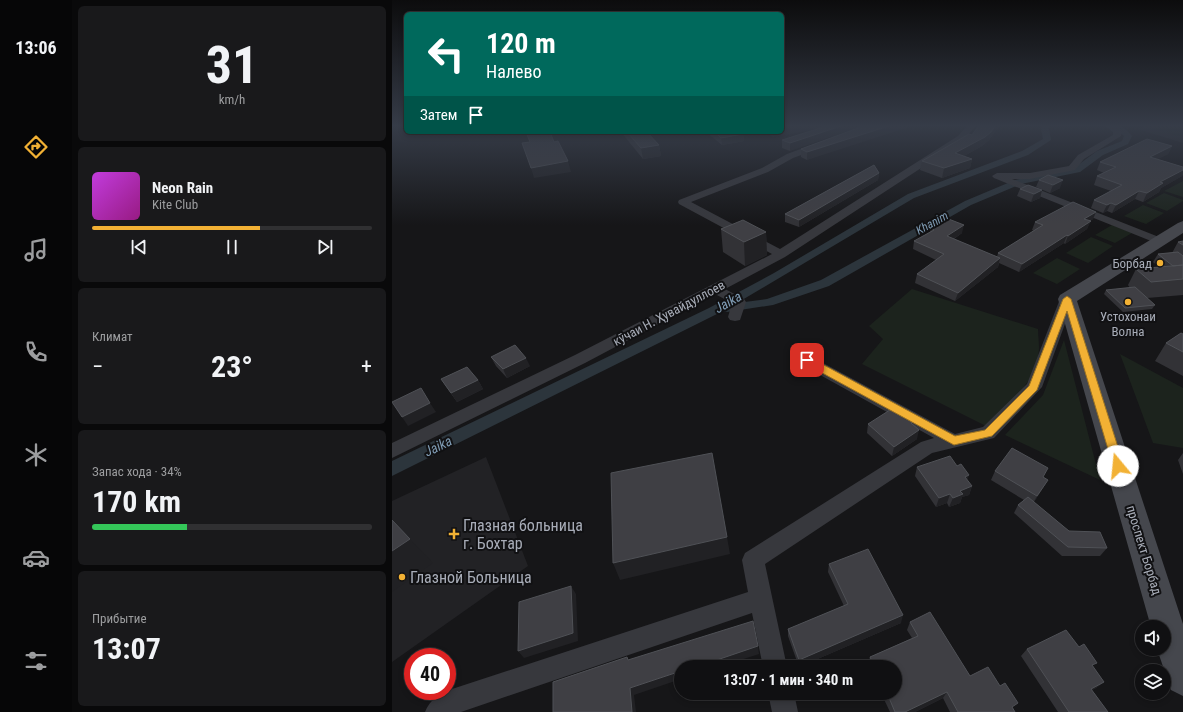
<!DOCTYPE html>
<html lang="ru">
<head>
<meta charset="utf-8">
<style>
  :root { --surface:#101012; --page:#19191b; --text:#f1f3f6; --muted:#9c9d9f; --line:#303032; --accent:#f2b134 }
  body { margin:0; font-family:"Roboto Condensed",sans-serif; background:var(--page); color:var(--text); height:100vh; display:flex; flex-direction:column; font-size:15px; white-space:nowrap }
  * { box-sizing:border-box; margin:0 }
  p { font-size:13px; color:var(--muted) }
  .icon { flex:none; width:22px; height:22px; fill:none; stroke:currentColor; stroke-width:2; stroke-linecap:round; stroke-linejoin:round }
  .map { position:relative; flex:1; overflow:hidden }
  .details { display:flex; flex-direction:column; gap:6px; padding:6px; background:#09090a; width:320px }
  .details>* { flex:none }
  .guide { position:absolute; left:12px; top:12px; width:380px; height:122px; border-radius:6px; box-shadow:0 2px 6px #0003,0 0 0 1px var(--line); background:#00695c; color:#fff; overflow:hidden }
  .buttons { position:absolute; left:743px; top:620px; display:grid; gap:8px }
  .buttons a { display:grid; place-items:center; width:36px; height:36px; border-radius:50%; background:var(--surface); box-shadow:0 2px 6px #0003,0 0 0 1px var(--line); font-size:20px }
  .speed { position:absolute; left:12px; top:648px; display:flex; gap:8px; font-size:20px; font-weight:700; text-align:center }
  .speed>* { display:grid; place-content:center; width:52px; height:52px; border-radius:50%; background:var(--surface); box-shadow:0 2px 6px #0003,0 0 0 1px var(--line); line-height:1 }
  .speed .limit { border:6px solid #d22; background:#fff; color:#111 }
  .pin { position:absolute; display:grid; place-items:center; width:34px; height:34px; color:#fff; margin:-17px; border-radius:8px; box-shadow:0 2px 6px #0006 }
  .me { position:absolute; width:44px; margin:-22px; rotate:343deg; stroke-linejoin:round; filter:drop-shadow(0 0 3px #0008) }
  .turn { display:flex; align-items:center; gap:14px; height:84px; padding:0 16px; font-size:18px }
  .turn .icon { width:52px; height:52px; stroke-width:2.5 }
  .turn b { display:block; font-size:28px; line-height:34px }
  .then { display:flex; align-items:center; height:38px; padding:0 16px; background:#0003; gap:8px; font-size:15px }
  .big { font-size:30px; font-weight:700; line-height:1.1 }
  .details .tile { flex:1; display:flex; flex-direction:column; justify-content:center; gap:6px; min-width:0; padding:0 14px; border-radius:6px; background:var(--page) }
  .details .dial { align-items:center; gap:0 }
  .dial b { font-size:52px; line-height:1 }
  .song { display:flex; align-items:center; gap:12px }
  .cover { width:48px; height:48px; border-radius:6px; background:linear-gradient(135deg,hsl(290 70% 55%),hsl(310 70% 35%)) }
  .played { height:4px; border-radius:2px; background:linear-gradient(90deg,var(--accent) 60%,var(--line) 60%) }
  .keys { display:flex; justify-content:space-around; direction:ltr }
  .heat { display:flex; justify-content:space-between; align-items:center; font-size:22px; direction:ltr }
  .charge { height:6px; border-radius:3px; background:linear-gradient(90deg,#34c759 34%,var(--line) 0) }
  .trip { position:absolute; left:282px; top:660px; width:228px; height:40px; border-radius:20px; background:var(--surface); box-shadow:0 2px 6px #0003,0 0 0 1px var(--line); font-weight:700; line-height:40px; text-align:center }
  main { display:flex; flex:1; min-height:0 }
  .tabs { display:flex; flex-direction:column; width:72px; justify-content:space-around; align-items:center; background:#060607; color:var(--muted) }
  .tabs .icon { width:28px; height:28px }
  .tabs .active { color:var(--accent) }
  .tabs b { font-size:18px; color:var(--text) }
  .map>svg:first-child { display:block }
</style>
</head>
<body>
<main>
<nav class="tabs">
<b>13:06</b>
<svg class="icon active" aria-label="directions" viewBox="0 0 24 24"><path d="M12 3l9 9-9 9-9-9zM9 14v-3h6M13 9l2 2-2 2"/></svg>
<svg class="icon" aria-label="music" viewBox="0 0 24 24"><path d="M9 18V5l10-2v13"/><circle cx="6" cy="18" r="3"/><circle cx="16" cy="16" r="3"/></svg>
<svg class="icon" aria-label="phone" viewBox="0 0 24 24"><path d="M5 4h4l2 5-3 2q2 4 5 5l2-3 5 2v4C11 20 4 13 5 4z"/></svg>
<svg class="icon" aria-label="climate" viewBox="0 0 24 24"><path d="M12 3v18M4 7l16 10M4 17L20 7"/></svg>
<svg class="icon" aria-label="car" viewBox="0 0 24 24"><path d="M5 17H2v-5l4-1 3-4h7l3 4 3 1v5h-3M9 17h6M6 11h13"/><circle cx="7" cy="17" r="2"/><circle cx="17" cy="17" r="2"/></svg>
<svg class="icon" aria-label="filters" viewBox="0 0 24 24"><path d="M4 7h16M4 17h16"/><circle cx="9" cy="7" r="2"/><circle cx="15" cy="17" r="2"/></svg>
</nav>
<section class="details">
<div class="tile dial"><b>31</b><p>km/h</p></div>
<div class="tile">
<div class="song"><i class="cover"></i><div><b>Neon Rain</b><p>Kite Club</p></div></div>
<div class="played"></div>
<div class="keys"><svg class="icon" aria-label="previous" viewBox="0 0 24 24"><path d="M18 5L8 12l10 7zM5 5v14"/></svg><svg class="icon" aria-label="pause" viewBox="0 0 24 24"><path d="M8 5v14M16 5v14"/></svg><svg class="icon" aria-label="next" viewBox="0 0 24 24"><path d="M6 5l10 7-10 7zM19 5v14"/></svg></div>
</div>
<div class="tile"><p>Климат</p>
<div class="heat"><a>−</a><b class="big">23°</b><a>+</a></div>
</div>
<div class="tile"><p>Запас хода · 34%</p><b class="big">170 km</b><div class="charge"></div></div>
<div class="tile"><p>Прибытие</p><b class="big">13:07</b></div>
</section>
<div class="map">
<svg width="791" height="712" viewBox="0 0 791 712">
  <rect width="100%" height="100%" fill="#161618"/>
  <!-- built -->
  <path fill="#222225" d="M390 125H448L381 137 374 132H390Z
    M756 125H791V143L746 129Z
    M94 457 136 566 0 662V501Z"/>
  <!-- green -->
  <path fill="#1c231d" d="M771 125H791V137L762 129Z
    M791 181V197L772 191Z
    M772 193 791 200V201L775 211 754 203Z
    M751 205 772 213 754 224 732 216Z
    M720 225 740 233 723 243 703 235Z
    M699 237 721 246 696 263 674 253Z
    M665 258 688 269 665 284 641 273Z
    M520 289 646 329C646 335 647 342 647 348 646 382 616 404 594 426L470 364 491 339 477 326Z
    M672 340 708 480 613 435 651 395Z
    M728 354 791 388V448L761 443Z"/>
  <g fill="none" stroke-linecap="round" stroke-linejoin="round">
    <!-- canal -->
    <path fill="#2c353c" fill-rule="evenodd" d="M651 125H658L657 129 659 140 636 155 522 198 345 303 375 299 429 280 573 201 623 180 682 168 705 151 730 141 732 136 718 125C728 125 734 128 740 136L736 144 711 155 688 172 629 184 579 205 437 286 381 305 335 312 331 311 0 476V461L317 308 382 273 516 194 630 151 651 139 649 129Z"/>
    <!-- street -->
    <path fill="#37383d" fill-rule="evenodd" d="M576 125H584L572 140 393 257 333 289 352 299 354 302 348 320 343 321 338 320 336 317 340 303 323 294 193 363 0 458V443L183 355 380 254 287 204 286 202 287 200 370 168 395 154 425 143H431L432 145 431 147 401 158 376 172 299 202 388 249 566 136Z
      M712 125H722L729 131V136L692 159 683 170 638 179H620L772 239 774 241 772 243H764L602 178 600 176 605 173H638L677 166 686 155 721 135V132Z
      M675 295 680 296 682 299 650 387 602 438 540 453 373 564 395 667H371L360 613 69 712H33C38 699 47 695 60 689L356 592 350 560 353 553 529 442 542 438 410 365 407 361 410 357 415 356 420 357 563 434 591 427 635 384 668 299 670 296Z
      M376 693H402L406 712H380Z"/>
    <!-- secondary -->
    <path fill="#45474d" fill-rule="evenodd" d="M791 221V233L685 301 791 624V696L779 690 765 649H772V627H759L666 299 668 295 786 223Z"/>
  </g>
  <!-- wall -->
  <path fill="#323236" d="M438 125 398 151 390 148V140Z
    M474 125 415 160 409 157V149Z
    M587 125H608L597 140 590 146 572 156 580 159 578 168 550 178 528 170 530 161 580 135Z
    M229 132H255L267 145 269 156 251 159Z
    M314 132H349L351 134 352 141 330 145Z
    M780 146 776 154 765 159 791 167V174L790 176 769 188 767 192 751 202 743 199 720 213 715 211 711 213 699 208 702 200 719 191 702 185 705 176 712 173 705 170 708 162Z
    M487 173 486 180 407 227 393 222V214Z
    M647 180 668 188 658 193 644 187Z
    M628 189 650 190 648 198 639 202 625 196Z
    M704 212 701 219 698 221 695 229 673 244 672 243 627 272 607 263 606 267 563 301 523 283 525 274 544 260 521 249 522 241 538 232 539 228 570 233 562 239 605 257 606 253 642 231 640 230 643 222Z
    M329 229 374 232 375 255 353 266 331 252Z
    M791 241V295L755 298 763 305 760 309 731 312 712 294 714 290 738 288 736 285 744 269 767 267 761 262 766 254 780 253 786 242Z
    M791 334V376L763 361 774 343Z
    M99 357 138 366 115 378 104 366Z
    M49 379 86 380 91 389 65 402 55 388Z
    M510 415 522 421 521 425 525 439 500 456 475 433 476 424Z
    M791 453V474L786 460Z
    M525 467 575 480 580 486 577 495 570 497 568 503 557 507 555 503 544 507 523 476Z
    M603 471 651 477 656 480 642 502 677 531 715 548 708 556H670L622 513 626 505 632 500 599 480Z
    M437 564 509 623 407 667 396 636V629L452 606 436 572Z
    M518 622 578 676 621 708 623 712H558L551 698 523 712H498L489 693H503V667H477L476 664 478 657 520 638 515 630Z
    M635 649 701 667 712 682 704 688 700 690 716 712H666L629 656Z"/>
  <!-- shaded-wall -->
  <path fill="#212124" d="M8 125H14V127L9 128Z
    M452 125H473L398 151V143Z
    M500 125H523L415 160V152Z
    M604 125H608L597 140 590 146 561 162 563 153Z
    M351 134 352 141 330 145 329 138Z
    M267 145 269 156 251 159 249 148Z
    M780 146 776 154 755 165 758 157Z
    M580 159 578 168 550 178 552 168Z
    M176 161 179 172 142 178 139 168Z
    M791 170V174L790 176 769 188 767 192 751 202 755 193 768 182Z
    M487 173 486 180 407 227V220Z
    M671 180 668 188 658 193 661 185Z
    M650 190 648 198 639 202 642 194Z
    M747 191 743 199 720 213 724 205Z
    M719 203 715 211 711 213 715 205Z
    M704 212 701 219 689 226 692 219Z
    M699 221 695 229 673 244 676 236Z
    M572 225 570 233 554 244 555 236Z
    M374 232 375 255 353 266 352 242Z
    M675 235 672 243 627 272 630 264Z
    M608 258 606 267 563 301 566 293Z
    M134 358 138 366 115 378 111 369Z
    M86 380 91 389 65 402 59 393Z
    M38 403 44 412 16 426 10 417Z
    M527 430 525 439 500 456 502 447Z
    M577 475 574 484 573 477Z
    M656 480 651 488 640 505 645 496Z
    M580 486 577 495 570 497 568 503 557 507 561 498 568 491Z
    M558 494 555 503 544 507 547 498Z
    M335 537 338 554 228 580 221 563Z
    M18 539 41 563 0 592V551Z
    M179 586 184 594 186 641 132 658 126 651Z
    M511 615 509 623 407 667V660Z
    M366 646 367 654 327 667H301Z
    M289 671V679L242 695 244 712H239L238 688Z
    M712 682 704 688 691 695 699 689Z
    M555 692 551 698 523 712H513Z"/>
  <!-- building -->
  <path fill="#3f3f44" stroke="#4f5156" d="M438 125H452L398 143 390 140Z
    M474 125H500L415 152 409 149Z
    M587 125H604L599 132 593 137 563 153 580 159 552 168 530 161 577 134 580 135Z
    M134 132H158L162 142 166 141 176 161 139 168 130 143 138 142Z
    M235 132H255L267 145 249 148Z
    M323 132H349L351 134 329 138Z
    M755 139 780 146 758 157 791 167V170L768 182 771 183 755 193 747 191 724 205 719 203 715 205 702 200 730 185 705 176 724 167 708 162Z
    M482 165 487 173 407 220 393 214Z
    M656 175 671 180 661 185 647 180Z
    M636 185 650 190 642 194 628 189Z
    M681 202 704 212 692 219 699 221 676 236 675 235 630 264 606 253 651 225 643 222Z
    M554 218 572 225 555 236 608 258 566 293 525 274 552 254 522 241 542 230 539 228Z
    M351 220 374 232 352 242 329 229Z
    M791 241V245L786 242Z
    M786 252 791 256V265L781 266 766 254Z
    M791 265V279L759 282 744 269Z
    M743 287 763 305 733 308 714 290Z
    M789 333 791 334V352L774 343Z
    M123 345 134 358 111 369 99 357Z
    M75 367 86 380 59 393 49 379Z
    M29 388 38 403 10 417 0 402Z
    M501 408 510 415 513 413 522 421 519 423 527 430 502 447 476 424Z
    M620 448 656 468 651 477 656 480 645 496 603 471Z
    M320 453 335 537 221 563 219 473Z
    M558 456 565 466 569 464 577 475 573 477 580 486 568 491 571 494 561 498 558 494 547 498 525 467Z
    M636 497 677 531 708 532 715 548 676 547 626 505Z
    M0 520 18 539 0 551Z
    M476 549 511 615 407 660 396 629 456 604 437 564Z
    M179 586 181 633 126 651 127 602Z
    M538 612 578 676 596 667 608 686 613 683 626 703 620 707 623 712H566L555 692 513 712H503L495 693H503V667H483L478 657 526 636 518 622Z
    M361 621 366 646 316 663 315 662 301 667H289V671L238 688 240 712H161V682L235 657 236 660Z
    M674 630 687 647 692 644 705 663 700 665 712 682 699 689 716 712H677L635 649Z"/>
  <!-- sky -->
  <linearGradient id="sky" x2="0" y2="1"><stop stop-color="#0c0c0d"/><stop offset="0.56" stop-color="#363c48"/><stop offset="1" stop-color="#363c48" stop-opacity="0"/></linearGradient>
  <rect width="791" height="225" fill="url(#sky)"/>
  <!-- route -->
  <path fill="#f2b134" stroke="#9d7322" d="M675 296 679 299 732 466 730 469 726 470 722 469 721 466 675 311 645 390 600 436 562 445 412 363 411 360 415 357 419 358 563 436 593 430 637 386 671 299Z"/>
  <!-- markers -->
  <g fill="#f2b134" stroke="#111113" stroke-width="1.5">
    <circle cx="768" cy="263" r="4"/>
    <circle cx="736" cy="302" r="4"/>
    <path d="M60 528h4v4h4v4h-4v4h-4v-4h-4v-4h4z"/>
    <circle cx="10" cy="577" r="4"/>
  </g>
  <g text-anchor="middle" dominant-baseline="central" stroke-width="4" stroke-linejoin="round" paint-order="stroke">
    <!-- far-water labels -->
    <g font-size="12" font-style="italic" fill="#7f9bb3" stroke="#111113">
      <text transform="translate(540 223) rotate(-29)">Khanim</text>
    </g>
    <!-- poi labels -->
    <g font-size="13" fill="#a8adb8" stroke="#111113" text-anchor="end">
      <text x="760" y="263">Борбад</text>
      <text x="736" y="316" text-anchor="middle">Устохонаи<tspan x="736" dy="15">Волна</tspan></text>
    </g>
    <!-- street labels -->
    <g font-size="13" fill="#a8adb8" stroke="#111113">
      <text transform="translate(277 313) rotate(-28)">кӯчаи Н. Ҳувайдуллоев</text>
      <text transform="translate(752 550) rotate(73)">проспект Борбад</text>
    </g>
    <!-- water labels -->
    <g font-size="14" font-style="italic" fill="#7f9bb3" stroke="#111113">
      <text transform="translate(336 302) rotate(-30)">Jaika</text>
      <text transform="translate(46 446) rotate(-26)">Jaika</text>
    </g>
    <!-- near-poi labels -->
    <g font-size="16" fill="#a8adb8" stroke="#111113" text-anchor="start">
      <text x="71" y="525">Глазная больница<tspan x="71" dy="18">г. Бохтар</tspan></text>
      <text x="18" y="577">Глазной Больница</text>
    </g>
  </g>
</svg>
<div class="buttons">
<a><svg class="icon" aria-label="sound" viewBox="0 0 24 24"><path d="M4 9h4l5-4v14l-5-4H4zM17 9q2 3 0 6"/></svg></a>
<a><svg class="icon" aria-label="layers" viewBox="0 0 24 24"><path d="M12 4l9 5-9 5-9-5zM3 14l9 5 9-5"/></svg></a>
</div>
<div class="speed"><div class="limit">40</div></div>
<div class="pin" style="left:415px;top:360px;background:#d93025"><svg class="icon" aria-label="arrive" viewBox="0 0 24 24"><path d="M6 21V4h12l-3 4 3 4H6"/></svg></div>
<svg class="me" style="left:726px;top:466px" viewBox="-20 -20 40 40"><circle r="19" fill="#fff"/><path d="M0-13L10 11 0 6-10 11z" fill="#f2b134"/></svg>
<div class="trip">13:07 · 1 мин · 340 m</div>
<div class="guide">
<div class="turn"><svg class="icon" aria-label="left" viewBox="0 0 24 24"><path d="M17 20v-9H6M10 6l-5 5 5 5"/></svg><div><b>120 m</b>Налево</div></div>
<div class="then">Затем<svg class="icon" aria-label="arrive" viewBox="0 0 24 24"><path d="M6 21V4h12l-3 4 3 4H6"/></svg></div>
</div>
</div>
</main>
</body>
</html>
